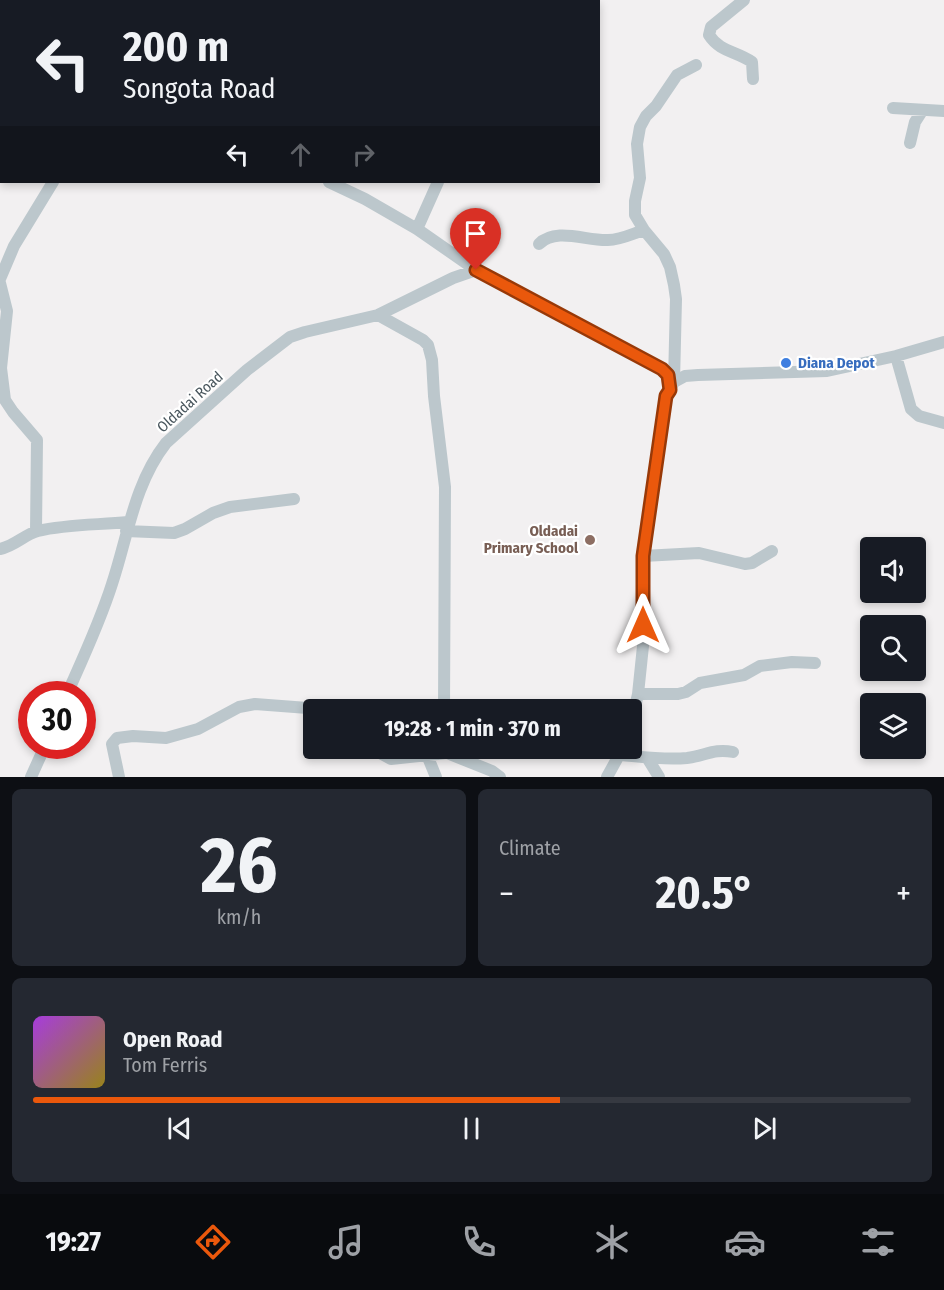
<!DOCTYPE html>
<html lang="en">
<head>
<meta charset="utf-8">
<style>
  :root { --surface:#171b24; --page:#242831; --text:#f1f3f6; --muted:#9ea1a6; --line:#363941; --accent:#ea580c }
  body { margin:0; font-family:"Fira Sans Condensed",sans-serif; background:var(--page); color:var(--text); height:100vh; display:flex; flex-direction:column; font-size:22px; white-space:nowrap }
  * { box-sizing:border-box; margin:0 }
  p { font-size:20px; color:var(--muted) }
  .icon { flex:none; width:33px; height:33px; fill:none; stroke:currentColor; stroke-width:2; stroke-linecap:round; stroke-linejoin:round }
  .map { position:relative; height:777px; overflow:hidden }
  .drawer { display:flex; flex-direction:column; gap:12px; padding:12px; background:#0d0f14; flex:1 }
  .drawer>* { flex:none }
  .top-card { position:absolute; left:0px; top:0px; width:600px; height:183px; box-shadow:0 3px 9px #0003; background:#171b24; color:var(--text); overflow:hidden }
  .controls { position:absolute; left:860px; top:537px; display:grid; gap:12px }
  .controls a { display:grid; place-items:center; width:66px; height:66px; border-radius:6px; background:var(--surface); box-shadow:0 3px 9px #0003; font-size:30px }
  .speed { position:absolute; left:18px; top:681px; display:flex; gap:12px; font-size:30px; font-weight:700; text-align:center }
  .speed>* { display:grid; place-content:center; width:78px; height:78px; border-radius:50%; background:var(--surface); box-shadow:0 3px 9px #0003; line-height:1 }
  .speed .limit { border:9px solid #d22; background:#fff; color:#111 }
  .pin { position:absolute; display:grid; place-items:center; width:51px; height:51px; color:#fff; margin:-62px -26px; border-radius:50% 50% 50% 0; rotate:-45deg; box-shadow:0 0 6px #0007 }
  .pin .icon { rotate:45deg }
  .me { position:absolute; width:66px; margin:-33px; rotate:0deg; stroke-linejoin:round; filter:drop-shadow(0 0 4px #0008) }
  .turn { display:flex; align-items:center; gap:21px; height:126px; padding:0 24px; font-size:27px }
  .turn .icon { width:78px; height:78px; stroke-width:2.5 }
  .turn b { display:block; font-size:42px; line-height:51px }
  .lanes { display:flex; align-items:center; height:57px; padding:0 24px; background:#0003; justify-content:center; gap:30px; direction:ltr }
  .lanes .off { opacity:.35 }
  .big { font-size:45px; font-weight:700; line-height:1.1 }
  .drawer .widget { flex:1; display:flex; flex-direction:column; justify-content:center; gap:9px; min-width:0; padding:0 21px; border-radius:9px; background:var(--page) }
  .drawer .dial { align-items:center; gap:0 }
  .dial b { font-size:78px; line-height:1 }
  .song { display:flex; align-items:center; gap:18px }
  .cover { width:72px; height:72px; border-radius:9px; background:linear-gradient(135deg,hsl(280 70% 55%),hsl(50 70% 35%)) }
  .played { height:6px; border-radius:3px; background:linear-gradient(90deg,var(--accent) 60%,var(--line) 60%) }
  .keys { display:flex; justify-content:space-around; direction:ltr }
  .heat { display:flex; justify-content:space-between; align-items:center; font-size:33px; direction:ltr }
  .drawer .tiles { flex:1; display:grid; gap:12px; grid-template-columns:1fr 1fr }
  .widget:last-child { grid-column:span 2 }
  .trip { position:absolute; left:303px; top:699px; width:339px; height:60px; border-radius:6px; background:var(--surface); box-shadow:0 3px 9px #0003; font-weight:700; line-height:60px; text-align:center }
  .tab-bar { display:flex; height:96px; justify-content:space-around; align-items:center; background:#090b0e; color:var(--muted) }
  .tab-bar .icon { width:42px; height:42px }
  .tab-bar .current { color:var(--accent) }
  .tab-bar b { font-size:27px; color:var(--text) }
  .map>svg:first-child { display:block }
</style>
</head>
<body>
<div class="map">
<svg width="944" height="777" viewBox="0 0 944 777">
  <rect width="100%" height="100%" fill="#f2f0f1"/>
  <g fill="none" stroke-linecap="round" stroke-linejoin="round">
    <!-- minor -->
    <path stroke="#bcc7cc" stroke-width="12" d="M143 0 144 2
      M472 0 473 2
      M744 0 711 27 709 35C720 52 736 51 752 62L753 79
      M893 108 944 111
      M910 143 915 122 922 111
      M329 182 365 199 417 229 476 270 662 369 668 375 670 385
      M417 229 438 182
      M539 244C556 227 586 241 608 240 620 240 632 234 644 230
      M0 279 14 246 53 182
      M0 283 7 311 1 368 5 400 13 412 37 440 36 531
      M378 315 423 340 428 345 432 360 434 396 445 487 444 710
      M896 356 911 409 919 416 944 423
      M674 382 685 376 698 375 827 371 896 356 944 342
      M126 531 174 533 185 529 213 513 230 507 294 499
      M0 549C15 546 25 534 38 531 67 524 99 525 128 522
      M643 556 699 553 745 564 752 563 772 551
      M67 694C83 658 100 622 112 584 128 536 134 484 166 443L247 370 290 337 305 332 378 315 453 278 476 270
      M638 694H678L686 692 700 683 744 675 760 666 792 662 815 663
      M632 721 638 694 643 646V556L666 396 674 382 676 299 674 285 670 267 664 254 644 230 635 215V201L640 178 637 144 640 127 646 116 656 106 677 75 696 65
      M371 748 391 759 447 753 492 771 500 777
      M427 755 436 777
      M621 755C643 757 664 760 687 758 705 756 714 748 733 752
      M648 759 659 777
      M31 777 45 746
      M119 777 112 744 117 738 133 736 166 738 198 729 239 707 255 704 334 710
      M607 777 623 748"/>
  </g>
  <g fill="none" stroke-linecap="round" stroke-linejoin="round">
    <defs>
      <path id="route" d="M476 270 662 369 668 375 670 390 666 396 643 556V625"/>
    </defs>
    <!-- route casing -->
    <use href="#route" stroke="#983908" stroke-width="15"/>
    <!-- route -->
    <use href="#route" stroke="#ea580c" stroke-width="10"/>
  </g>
  <!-- markers -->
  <circle fill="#3f7fe0" stroke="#fff" stroke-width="2" cx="786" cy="363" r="6"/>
  <circle fill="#8d6e63" stroke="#fff" stroke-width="2" cx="590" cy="540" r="6"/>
  <g text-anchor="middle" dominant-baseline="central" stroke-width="4.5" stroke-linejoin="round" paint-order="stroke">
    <!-- shop labels -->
    <g font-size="15" font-weight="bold" fill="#366cbe" stroke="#fff" text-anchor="start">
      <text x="798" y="363">Diana Depot</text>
    </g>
    <!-- street labels -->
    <g font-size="15" fill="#49565d" stroke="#fff">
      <text transform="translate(190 402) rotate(-42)">Oldadai Road</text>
    </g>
    <!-- education labels -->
    <g font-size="15" font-weight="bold" fill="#785e54" stroke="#fff" text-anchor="end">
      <text x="578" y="531">Oldadai<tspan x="578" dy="17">Primary School</tspan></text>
    </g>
  </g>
</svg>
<div class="controls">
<a><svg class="icon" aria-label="sound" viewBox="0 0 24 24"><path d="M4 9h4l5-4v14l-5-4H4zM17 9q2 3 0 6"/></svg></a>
<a><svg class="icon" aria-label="search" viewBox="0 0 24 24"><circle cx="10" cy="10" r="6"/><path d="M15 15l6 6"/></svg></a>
<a><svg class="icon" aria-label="layers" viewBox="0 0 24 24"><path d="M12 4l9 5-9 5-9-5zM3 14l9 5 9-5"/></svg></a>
</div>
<div class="speed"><div class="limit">30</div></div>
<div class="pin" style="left:476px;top:270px;background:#d93025"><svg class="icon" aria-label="arrive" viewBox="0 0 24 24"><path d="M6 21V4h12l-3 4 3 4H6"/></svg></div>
<svg class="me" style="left:643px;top:625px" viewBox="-20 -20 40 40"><path d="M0-17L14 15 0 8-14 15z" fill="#ea580c" stroke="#fff" stroke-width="4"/></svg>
<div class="trip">19:28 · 1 min · 370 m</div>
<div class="top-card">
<div class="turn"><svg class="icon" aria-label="left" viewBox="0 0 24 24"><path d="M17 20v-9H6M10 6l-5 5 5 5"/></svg><div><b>200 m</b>Songota Road</div></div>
<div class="lanes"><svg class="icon" aria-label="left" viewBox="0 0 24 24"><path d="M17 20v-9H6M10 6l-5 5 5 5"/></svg><svg class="icon off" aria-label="ahead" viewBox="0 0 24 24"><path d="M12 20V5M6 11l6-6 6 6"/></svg><svg class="icon off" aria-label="right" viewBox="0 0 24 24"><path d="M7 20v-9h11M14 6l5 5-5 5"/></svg></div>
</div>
</div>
<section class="drawer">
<div class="tiles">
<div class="widget dial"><b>26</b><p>km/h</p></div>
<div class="widget"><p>Climate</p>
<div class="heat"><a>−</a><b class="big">20.5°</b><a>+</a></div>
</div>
<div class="widget">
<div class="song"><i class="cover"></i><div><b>Open Road</b><p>Tom Ferris</p></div></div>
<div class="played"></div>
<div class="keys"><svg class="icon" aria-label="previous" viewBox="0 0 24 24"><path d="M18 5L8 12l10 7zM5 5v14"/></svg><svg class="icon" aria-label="pause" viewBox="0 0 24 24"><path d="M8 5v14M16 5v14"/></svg><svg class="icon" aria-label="next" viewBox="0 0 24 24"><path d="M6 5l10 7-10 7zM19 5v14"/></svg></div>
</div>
</div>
</section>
<nav class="tab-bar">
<b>19:27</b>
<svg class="icon current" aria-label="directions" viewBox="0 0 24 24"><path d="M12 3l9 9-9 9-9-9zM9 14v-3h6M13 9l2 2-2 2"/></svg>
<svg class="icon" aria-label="music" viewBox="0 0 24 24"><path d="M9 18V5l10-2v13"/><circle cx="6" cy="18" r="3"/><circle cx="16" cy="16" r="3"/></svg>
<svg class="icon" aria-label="phone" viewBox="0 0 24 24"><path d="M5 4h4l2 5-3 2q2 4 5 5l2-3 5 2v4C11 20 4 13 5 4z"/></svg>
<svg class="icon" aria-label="climate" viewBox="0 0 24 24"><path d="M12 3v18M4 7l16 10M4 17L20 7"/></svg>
<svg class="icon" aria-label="car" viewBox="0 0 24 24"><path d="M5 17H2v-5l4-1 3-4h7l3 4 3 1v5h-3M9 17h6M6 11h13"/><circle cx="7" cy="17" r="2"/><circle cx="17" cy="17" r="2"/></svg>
<svg class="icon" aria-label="filters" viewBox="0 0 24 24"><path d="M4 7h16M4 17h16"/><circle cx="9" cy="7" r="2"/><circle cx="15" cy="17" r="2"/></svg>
</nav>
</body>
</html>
